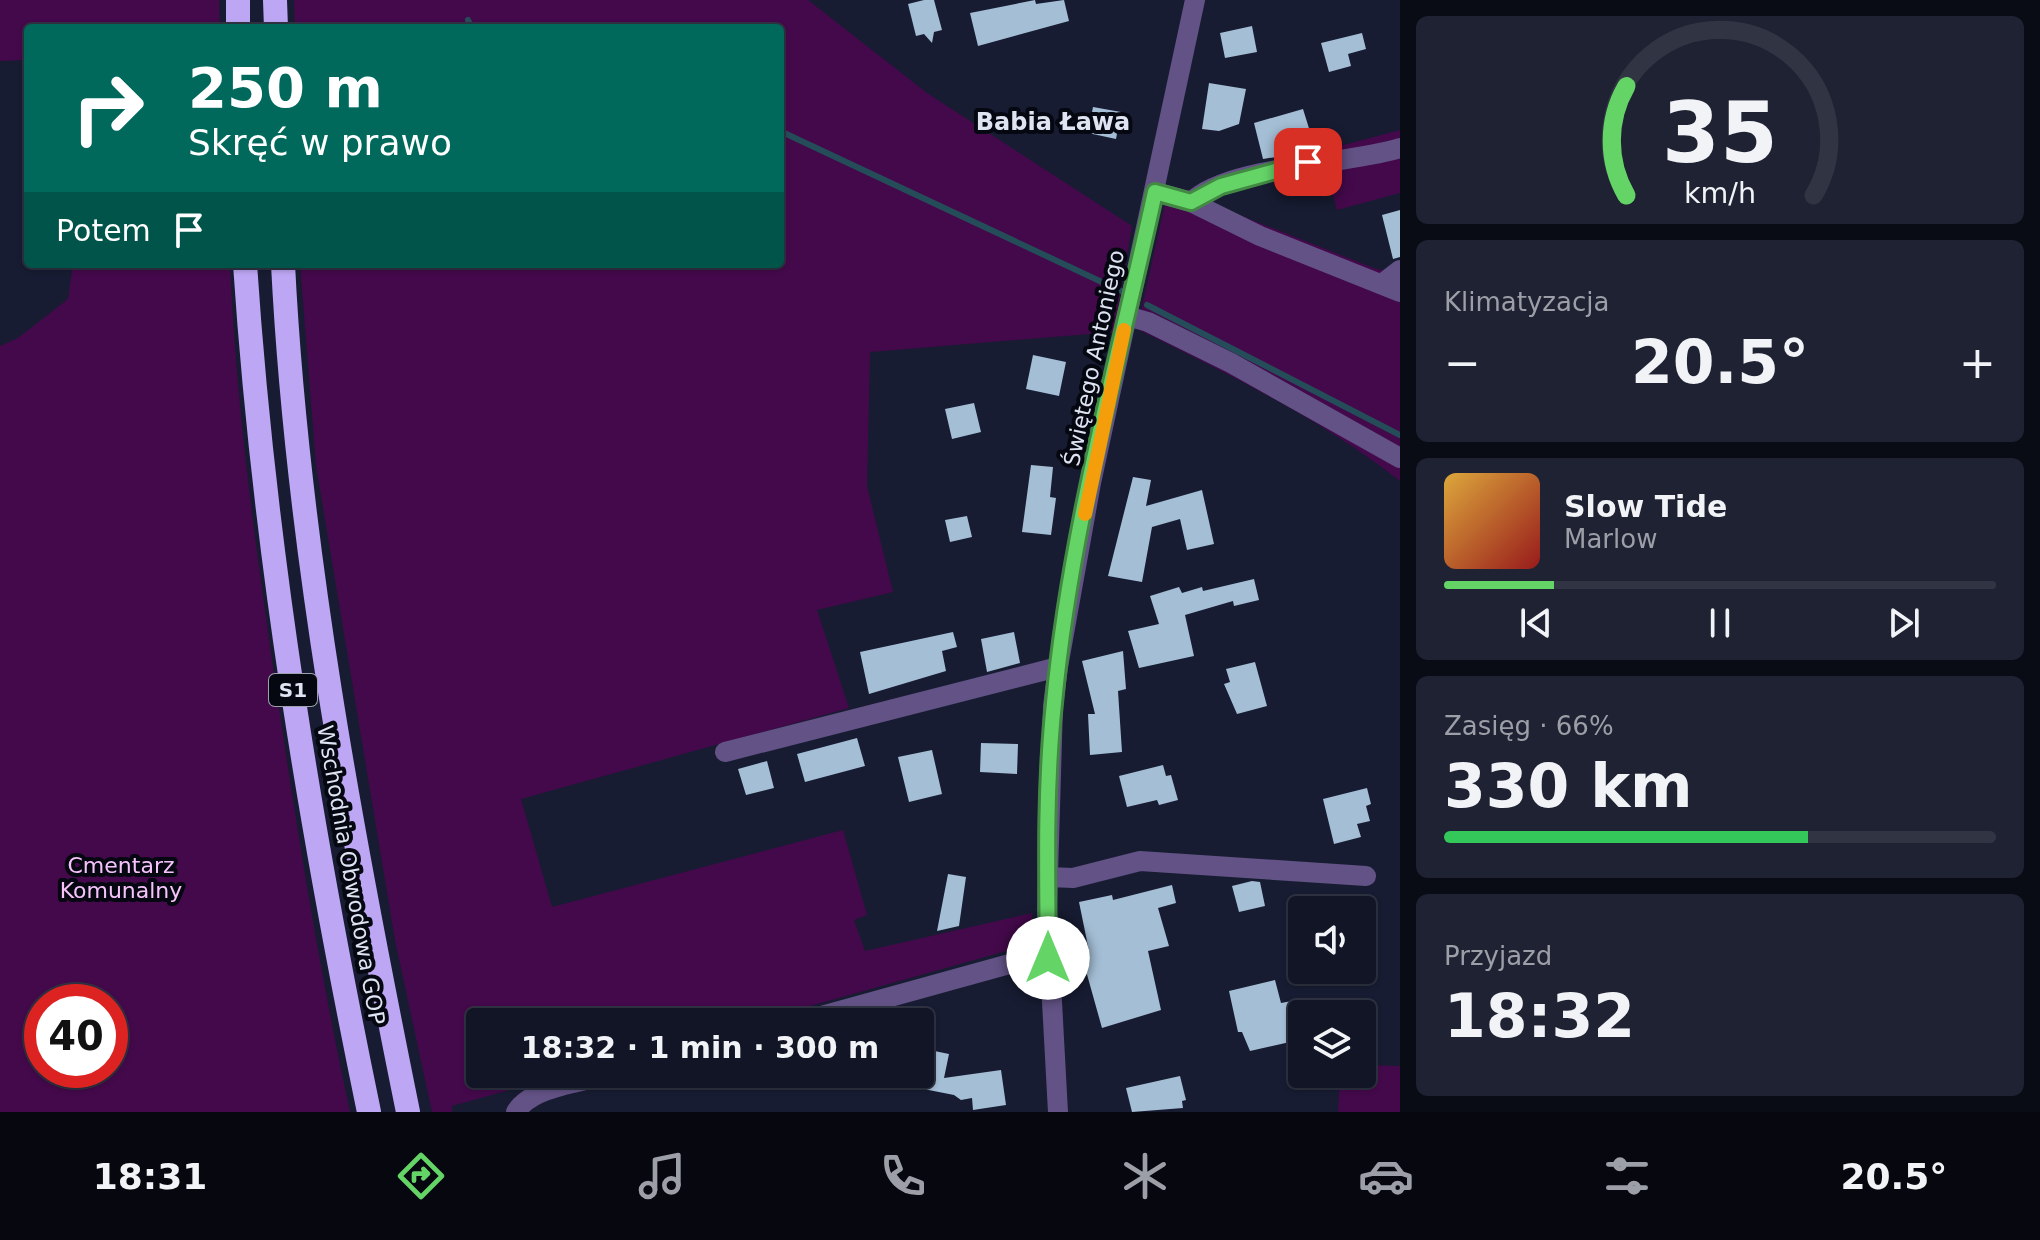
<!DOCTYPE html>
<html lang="pl">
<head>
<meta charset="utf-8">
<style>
  :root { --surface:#111526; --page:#1e2232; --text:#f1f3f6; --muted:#9c9fa7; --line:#303443; --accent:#65d467 }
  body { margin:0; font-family:"DejaVu Sans",sans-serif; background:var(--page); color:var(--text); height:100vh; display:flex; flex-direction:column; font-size:30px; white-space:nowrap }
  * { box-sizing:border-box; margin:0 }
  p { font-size:26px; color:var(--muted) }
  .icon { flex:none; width:44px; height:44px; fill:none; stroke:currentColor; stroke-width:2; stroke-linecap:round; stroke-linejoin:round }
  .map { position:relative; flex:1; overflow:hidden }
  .sheet { display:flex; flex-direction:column; gap:16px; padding:16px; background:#090c15; width:640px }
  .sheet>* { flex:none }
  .hud { position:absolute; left:24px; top:24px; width:760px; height:244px; border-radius:8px; box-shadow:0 2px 6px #0004,0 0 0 2px var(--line); background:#00695c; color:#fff; overflow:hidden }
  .controls { position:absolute; left:1288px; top:896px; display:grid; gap:16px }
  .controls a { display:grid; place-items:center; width:88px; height:88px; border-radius:8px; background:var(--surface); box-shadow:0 2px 6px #0004,0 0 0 2px var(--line); font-size:40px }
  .speed { position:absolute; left:24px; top:984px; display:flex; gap:16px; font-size:40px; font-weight:700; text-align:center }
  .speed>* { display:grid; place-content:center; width:104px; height:104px; border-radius:50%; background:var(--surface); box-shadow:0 2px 6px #0004,0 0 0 2px var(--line); line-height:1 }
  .speed .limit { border:12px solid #d22; background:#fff; color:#111 }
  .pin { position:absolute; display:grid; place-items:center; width:68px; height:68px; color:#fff; margin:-34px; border-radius:16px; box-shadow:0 4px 12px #0006 }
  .me { position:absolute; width:88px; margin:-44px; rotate:0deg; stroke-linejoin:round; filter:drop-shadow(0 0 6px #0008) }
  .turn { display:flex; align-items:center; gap:28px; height:168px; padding:0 32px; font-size:36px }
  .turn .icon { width:104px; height:104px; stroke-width:2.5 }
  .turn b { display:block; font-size:56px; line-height:68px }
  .then { display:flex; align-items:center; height:76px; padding:0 32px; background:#0003; gap:16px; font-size:30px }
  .big { font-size:60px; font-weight:600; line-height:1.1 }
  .sheet .widget { flex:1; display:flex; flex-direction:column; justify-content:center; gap:12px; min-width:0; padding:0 28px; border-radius:12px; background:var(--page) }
  .sheet .dial { align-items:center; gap:0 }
  .dial svg { height:208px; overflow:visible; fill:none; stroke:var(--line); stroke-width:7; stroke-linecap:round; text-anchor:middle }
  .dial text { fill:var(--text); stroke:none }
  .song { display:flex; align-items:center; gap:24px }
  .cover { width:96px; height:96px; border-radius:12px; background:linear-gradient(135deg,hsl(40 70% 55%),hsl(0 70% 35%)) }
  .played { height:8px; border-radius:4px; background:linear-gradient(90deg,var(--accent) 20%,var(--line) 20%) }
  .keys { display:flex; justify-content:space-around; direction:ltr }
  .heat { display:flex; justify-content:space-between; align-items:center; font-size:44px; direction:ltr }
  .charge { height:12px; border-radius:6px; background:linear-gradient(90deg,#34c759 66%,var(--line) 0) }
  .trip { position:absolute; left:466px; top:1008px; width:468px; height:80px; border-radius:8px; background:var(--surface); box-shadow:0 2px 6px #0004,0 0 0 2px var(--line); font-weight:600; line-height:80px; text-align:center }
  .tabs { display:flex; height:128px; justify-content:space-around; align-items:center; background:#07080f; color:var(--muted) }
  .tabs .icon { width:56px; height:56px }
  .tabs .selected { color:var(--accent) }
  .tabs b { font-size:36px; color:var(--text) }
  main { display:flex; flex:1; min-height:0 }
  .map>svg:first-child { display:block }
</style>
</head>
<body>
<main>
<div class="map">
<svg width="1400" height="1112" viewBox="0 0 1400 1112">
  <rect width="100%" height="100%" fill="#171c32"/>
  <!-- green -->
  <path fill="#44094b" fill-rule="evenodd" d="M0 0H219L220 28H28V63L24 60 0 61Z
    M294 0H808L927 93 1132 226 1114 332 870 352 867 486 893 592 817 610 849 708 521 799 552 907 843 830 867 915 854 920 865 951 1032 913 1031 944 753 1022H480V1074H567L452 1106V1112H432L395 940 316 465 300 264H780V28H295Z
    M1400 130V193L1337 210 1321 151Z
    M1168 190H1192L1204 201 1376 269 1400 273V481C1321 419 1227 373 1137 329Z
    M73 264H230C236 405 255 542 275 681 296 825 319 969 350 1112H0V346L18 338 68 299ZM42 1002H110V1070H42Z
    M1362 1065 1400 1066V1112H1338L1340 1074H1362Z"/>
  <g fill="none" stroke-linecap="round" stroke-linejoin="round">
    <!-- stream -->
    <path stroke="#254d59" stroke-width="6" d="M468 20 472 28
      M780 131 1121 291
      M1147 305 1400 435"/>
  </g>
  <!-- building -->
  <path fill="#a4bed5" d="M924 0H934L942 30 934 32 932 43 924 34 916 36 908 4Z
    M1035 0 1036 4 1064 0 1069 21 978 46 970 13Z
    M1252 26 1257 52 1225 58 1220 33Z
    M1362 33 1366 49 1348 54 1351 66 1329 72 1321 43Z
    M1209 83 1246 89 1239 124 1219 131 1202 129Z
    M1093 107 1121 112 1116 139 1088 133Z
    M1303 109 1312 138 1305 140 1308 152 1263 159 1254 123Z
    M1400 210V257L1393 259 1382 215Z
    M1033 355 1066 362 1059 396 1026 389Z
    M974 403 981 432 952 439 945 409Z
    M1031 465 1053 467 1050 497 1056 498 1051 535 1022 532Z
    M1133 477 1151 480 1146 506 1202 490 1214 544 1187 550 1180 519 1152 527 1142 582 1108 576Z
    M967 516 972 537 950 542 945 520Z
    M1254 579 1259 600 1234 606 1233 601 1185 615 1194 656 1139 668 1128 631 1159 624 1150 596 1179 587 1182 593 1202 587 1203 591Z
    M953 632 957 647 942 651 946 671 869 694 860 652Z
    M1014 632 1020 663 987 672 981 639Z
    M1123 651 1126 689 1118 691 1122 752 1090 755 1088 714H1095L1082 661Z
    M1255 662 1267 706 1237 714 1224 684 1230 682 1226 669Z
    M857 738 865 766 805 782 797 754Z
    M981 743 1018 744 1017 774 980 772Z
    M932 750 942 794 909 802 898 757Z
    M767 761 774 788 746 795 738 769Z
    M1163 765 1166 776 1171 775 1178 800 1159 805 1157 800 1127 807 1119 776Z
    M1367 788 1371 804 1366 806 1370 821 1357 824 1361 837 1334 844 1323 799Z
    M948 874 966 877 959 926 937 931Z
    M1252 881 1260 882 1265 906 1239 912 1232 886Z
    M1172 885 1176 903 1158 908 1169 946 1148 951 1161 1010 1102 1028 1081 953 1089 951 1079 902 1112 895 1113 900Z
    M1275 980 1281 1003 1292 1001 1300 1034 1289 1036 1290 1042 1250 1051 1242 1032H1238L1229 991Z
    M920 1048 949 1054 944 1078 1001 1070 1006 1105 973 1110 972 1098 961 1100 954 1095 888 1082 889 1074H920Z
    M1180 1076 1186 1100 1182 1101 1183 1108 1132 1112 1126 1088Z"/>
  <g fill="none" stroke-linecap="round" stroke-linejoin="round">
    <!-- minor -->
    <path stroke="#625285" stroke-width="20" d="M1155 192 1191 202 1260 236 1400 292
      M1191 202C1229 165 1348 165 1400 148
      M1382 284 1400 270
      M1127 316 1148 322 1231 363 1400 458
      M725 752 1058 667
      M1048 877 1073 878 1140 861 1366 876
      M800 1022 1024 960 1048 958
      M516 1112C532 1086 584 1082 611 1074
      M1058 1112 1047 910 1053 706 1058 667 1091 483 1195 0"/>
    <!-- highway -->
    <path stroke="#bda6f3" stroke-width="24" d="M238 0V28
      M275 0 276 28
      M245 264C264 550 311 832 369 1112
      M283 264C297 545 352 836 408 1112"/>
  </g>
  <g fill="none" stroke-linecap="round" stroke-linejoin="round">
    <defs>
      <path id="route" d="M1048 958C1047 874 1045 787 1054 703 1070 531 1118 361 1155 192L1191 202 1221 186 1308 162"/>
    </defs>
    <!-- route casing -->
    <use href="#route" stroke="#428a43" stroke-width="20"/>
    <!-- route -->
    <use href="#route" stroke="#65d467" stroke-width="14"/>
    <!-- slow -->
    <path stroke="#f59e0b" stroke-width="14" d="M1085 514 1124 330"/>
  </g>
  <g text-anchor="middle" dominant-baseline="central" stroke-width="8" stroke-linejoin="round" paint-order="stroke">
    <!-- shield labels -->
    <rect fill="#050711" stroke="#9ea2af" stroke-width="2" x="269" y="674" width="48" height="32" rx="6"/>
    <g font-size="20" font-weight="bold" fill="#dfe4f3">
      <text x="293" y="690">S1</text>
    </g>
    <!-- street labels -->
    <g font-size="22" fill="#dfe4f3" stroke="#050711">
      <text transform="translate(1094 358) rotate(-78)">Świętego Antoniego</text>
      <text transform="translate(351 875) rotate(80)">Wschodnia Obwodowa GOP</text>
    </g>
    <!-- park labels -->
    <g font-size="22" fill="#f5c2fa" stroke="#050711">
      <text x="121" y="865">Cmentarz<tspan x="121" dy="25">Komunalny</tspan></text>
    </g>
    <!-- neighbourhood labels -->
    <g font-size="24" font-weight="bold" fill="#dfe4f3" stroke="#050711">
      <text x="1053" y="122">Babia Ława</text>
    </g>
  </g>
</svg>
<div class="controls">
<a><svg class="icon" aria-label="sound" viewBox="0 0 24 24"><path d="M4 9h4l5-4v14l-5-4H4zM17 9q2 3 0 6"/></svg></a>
<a><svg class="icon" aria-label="layers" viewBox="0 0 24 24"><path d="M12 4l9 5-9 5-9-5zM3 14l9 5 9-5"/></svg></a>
</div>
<div class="speed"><div class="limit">40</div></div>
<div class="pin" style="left:1308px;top:162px;background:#d93025"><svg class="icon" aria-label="arrive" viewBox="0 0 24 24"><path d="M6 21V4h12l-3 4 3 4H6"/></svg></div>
<svg class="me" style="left:1048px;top:958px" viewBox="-20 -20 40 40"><circle r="19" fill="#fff"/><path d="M0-13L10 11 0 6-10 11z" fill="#65d467"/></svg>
<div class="trip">18:32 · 1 min · 300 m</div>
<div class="hud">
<div class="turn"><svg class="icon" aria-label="right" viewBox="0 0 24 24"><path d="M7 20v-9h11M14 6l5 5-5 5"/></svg><div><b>250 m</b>Skręć w prawo</div></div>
<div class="then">Potem<svg class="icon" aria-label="arrive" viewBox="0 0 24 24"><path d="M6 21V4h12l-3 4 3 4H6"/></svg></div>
</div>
</div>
<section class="sheet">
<div class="widget dial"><svg viewBox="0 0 100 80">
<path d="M14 69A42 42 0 1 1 86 69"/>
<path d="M14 69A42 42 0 0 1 14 27" stroke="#65d467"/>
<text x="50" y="56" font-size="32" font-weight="700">35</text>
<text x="50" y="72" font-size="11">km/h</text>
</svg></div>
<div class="widget"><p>Klimatyzacja</p>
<div class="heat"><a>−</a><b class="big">20.5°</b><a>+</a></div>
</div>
<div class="widget">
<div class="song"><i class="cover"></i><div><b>Slow Tide</b><p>Marlow</p></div></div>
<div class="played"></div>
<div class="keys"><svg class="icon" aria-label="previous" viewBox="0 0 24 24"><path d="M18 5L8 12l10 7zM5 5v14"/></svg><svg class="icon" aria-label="pause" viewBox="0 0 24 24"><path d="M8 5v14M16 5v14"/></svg><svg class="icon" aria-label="next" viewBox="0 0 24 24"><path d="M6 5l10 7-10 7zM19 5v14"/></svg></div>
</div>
<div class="widget"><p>Zasięg · 66%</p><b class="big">330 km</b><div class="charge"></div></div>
<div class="widget"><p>Przyjazd</p><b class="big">18:32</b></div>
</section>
</main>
<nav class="tabs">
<b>18:31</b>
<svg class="icon selected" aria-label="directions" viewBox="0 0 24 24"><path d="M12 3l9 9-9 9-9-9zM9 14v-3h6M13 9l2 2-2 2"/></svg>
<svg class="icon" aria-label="music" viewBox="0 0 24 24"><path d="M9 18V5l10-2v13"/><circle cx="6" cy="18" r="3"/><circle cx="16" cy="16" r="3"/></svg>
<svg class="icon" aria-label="phone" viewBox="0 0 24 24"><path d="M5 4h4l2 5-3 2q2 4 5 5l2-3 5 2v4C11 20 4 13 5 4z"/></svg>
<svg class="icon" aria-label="climate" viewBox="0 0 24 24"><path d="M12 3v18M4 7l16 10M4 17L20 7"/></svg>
<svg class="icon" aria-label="car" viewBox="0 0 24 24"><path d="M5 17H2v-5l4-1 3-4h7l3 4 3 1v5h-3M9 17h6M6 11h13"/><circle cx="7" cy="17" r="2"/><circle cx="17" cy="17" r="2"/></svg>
<svg class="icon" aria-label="filters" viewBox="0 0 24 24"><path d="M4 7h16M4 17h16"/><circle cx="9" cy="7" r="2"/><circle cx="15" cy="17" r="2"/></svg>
<b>20.5°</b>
</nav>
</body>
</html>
